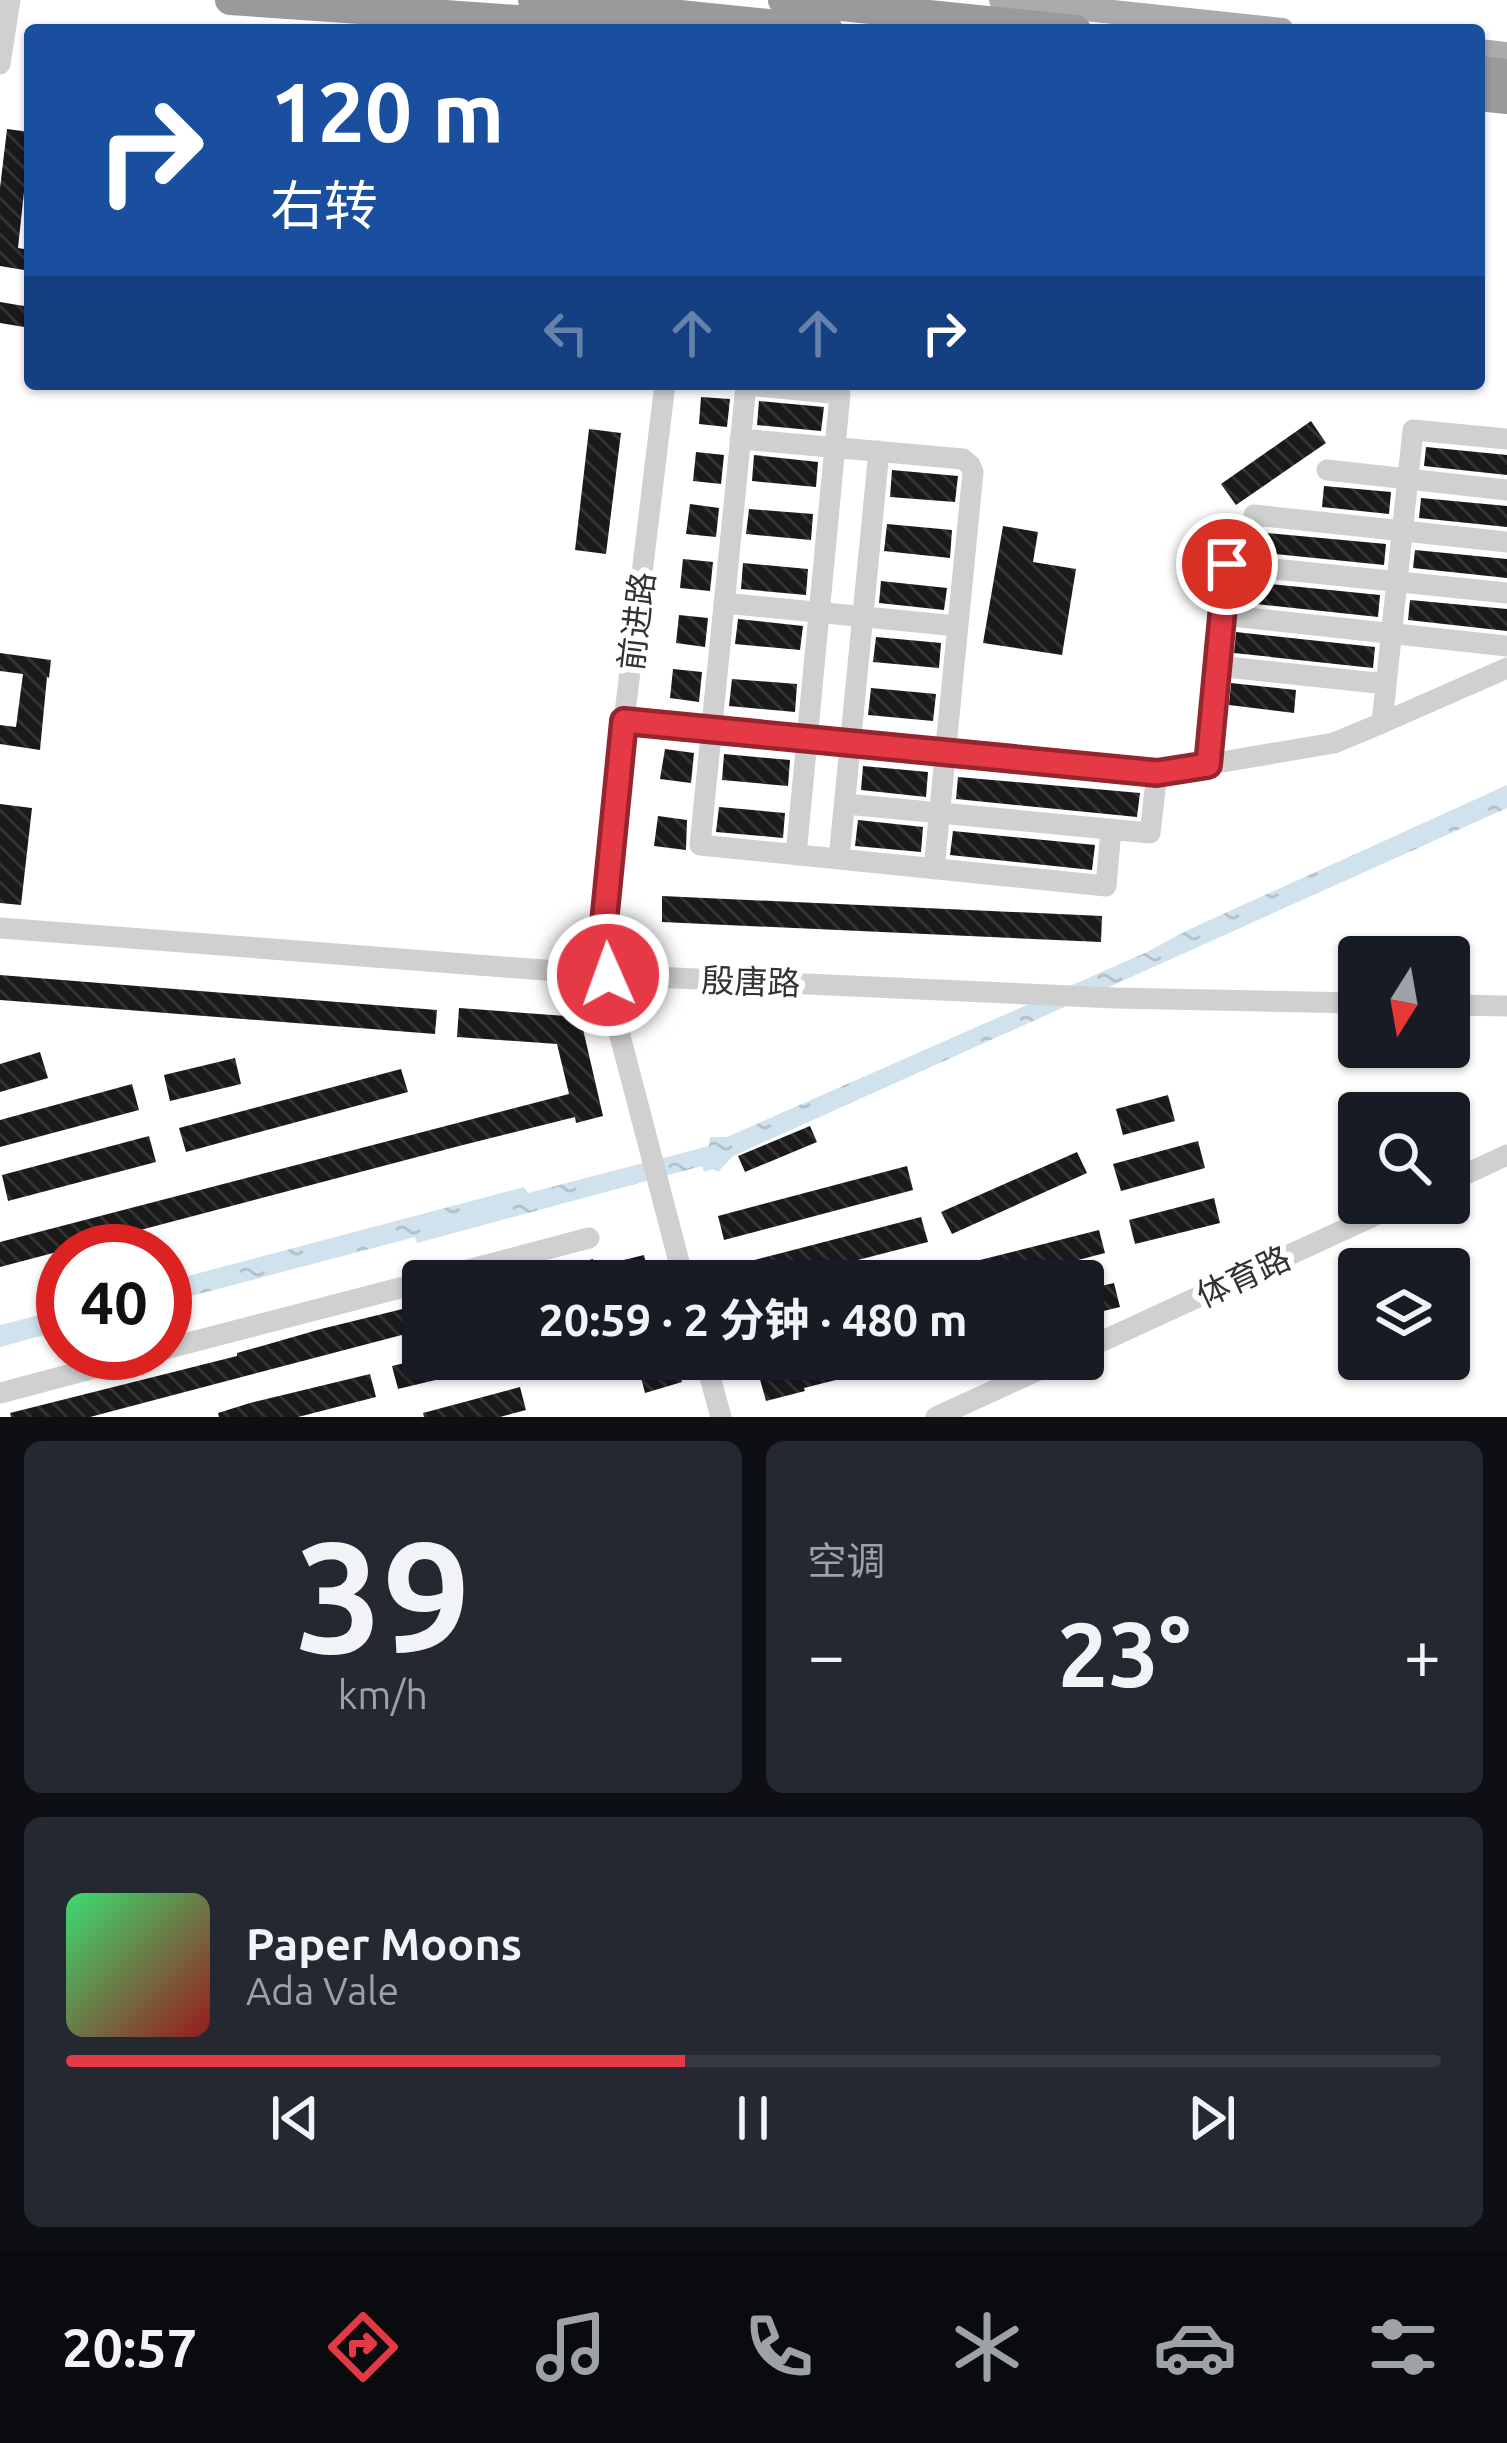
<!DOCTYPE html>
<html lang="zh">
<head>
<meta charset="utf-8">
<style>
  :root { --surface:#171b24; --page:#242831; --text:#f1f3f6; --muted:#9ea1a6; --line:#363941; --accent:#e63946 }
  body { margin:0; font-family:Ubuntu,"Noto Sans SC",sans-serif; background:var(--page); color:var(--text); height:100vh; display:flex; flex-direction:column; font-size:45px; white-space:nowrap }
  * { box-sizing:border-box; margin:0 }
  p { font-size:39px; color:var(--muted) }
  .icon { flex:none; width:66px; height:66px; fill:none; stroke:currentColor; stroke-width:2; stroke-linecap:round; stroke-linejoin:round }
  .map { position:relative; height:1417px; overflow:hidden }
  .drawer { display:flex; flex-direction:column; gap:24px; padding:24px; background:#0d0f14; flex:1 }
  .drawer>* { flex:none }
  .banner { position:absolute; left:24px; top:24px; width:1461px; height:366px; border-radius:12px; box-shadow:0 3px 9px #0004; background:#1a4fa0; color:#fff; overflow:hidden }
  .needle { width:78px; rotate:191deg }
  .tools { position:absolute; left:1338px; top:936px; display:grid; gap:24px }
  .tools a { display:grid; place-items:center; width:132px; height:132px; border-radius:12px; background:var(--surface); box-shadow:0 3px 9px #0004; font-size:60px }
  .speed { position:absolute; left:36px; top:1224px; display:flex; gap:24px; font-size:60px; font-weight:700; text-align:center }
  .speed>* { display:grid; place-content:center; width:156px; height:156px; border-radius:50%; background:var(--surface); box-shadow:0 3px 9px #0004; line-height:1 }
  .speed .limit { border:18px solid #d22; background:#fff; color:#111 }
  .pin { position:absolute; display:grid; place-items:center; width:102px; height:102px; color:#fff; margin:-51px; border:6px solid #fff; border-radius:50%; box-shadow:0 3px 12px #0007 }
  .me { position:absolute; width:132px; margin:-66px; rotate:358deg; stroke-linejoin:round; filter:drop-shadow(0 0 9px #0008) }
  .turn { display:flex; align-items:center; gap:42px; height:252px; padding:0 48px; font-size:54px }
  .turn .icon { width:156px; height:156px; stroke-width:2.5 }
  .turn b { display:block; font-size:84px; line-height:102px }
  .lanes { display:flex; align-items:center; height:114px; padding:0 48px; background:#0003; justify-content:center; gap:60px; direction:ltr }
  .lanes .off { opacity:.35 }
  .big { font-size:90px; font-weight:700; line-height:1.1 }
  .drawer .tile { flex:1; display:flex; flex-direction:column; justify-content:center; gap:18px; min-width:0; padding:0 42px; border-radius:18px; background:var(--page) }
  .drawer .dial { align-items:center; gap:0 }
  .dial b { font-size:156px; line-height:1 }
  .song { display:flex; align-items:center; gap:36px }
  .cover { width:144px; height:144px; border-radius:18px; background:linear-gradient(135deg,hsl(140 70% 55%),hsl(0 70% 35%)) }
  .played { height:12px; border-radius:6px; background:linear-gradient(90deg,var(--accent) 45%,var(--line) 45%) }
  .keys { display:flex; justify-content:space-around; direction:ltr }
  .heat { display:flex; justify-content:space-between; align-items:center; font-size:66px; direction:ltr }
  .drawer .tiles { flex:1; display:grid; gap:24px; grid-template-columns:1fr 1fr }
  .tile:last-child { grid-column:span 2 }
  .trip { position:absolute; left:402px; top:1260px; width:702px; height:120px; border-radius:12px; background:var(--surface); box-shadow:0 3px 9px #0004; font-weight:700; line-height:120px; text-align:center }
  .dock { display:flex; height:192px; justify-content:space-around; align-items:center; background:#090b0e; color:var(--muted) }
  .dock .icon { width:84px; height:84px }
  .dock .selected { color:var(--accent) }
  .dock b { font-size:54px; color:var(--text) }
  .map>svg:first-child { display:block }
</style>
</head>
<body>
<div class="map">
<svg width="1507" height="1417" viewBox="0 0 1507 1417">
  <defs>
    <pattern id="water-ripples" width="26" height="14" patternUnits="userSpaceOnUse" patternTransform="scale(3)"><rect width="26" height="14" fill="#cfe2ee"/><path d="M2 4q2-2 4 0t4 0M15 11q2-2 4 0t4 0" fill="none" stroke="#b2c2cd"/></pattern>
    <pattern id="building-back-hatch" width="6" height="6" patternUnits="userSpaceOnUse" patternTransform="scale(3)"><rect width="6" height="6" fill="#1a1a1a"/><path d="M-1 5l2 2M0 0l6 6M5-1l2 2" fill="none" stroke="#333"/></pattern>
  </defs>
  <rect width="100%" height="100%" fill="#fff"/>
  <!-- water -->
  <path fill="url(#water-ripples)" d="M1507 785V808L733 1156 718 1172 713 1169 704 1172 702 1166 417 1243 415 1237 165 1303V1282L524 1187 528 1193 709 1146 710 1137H727L1147 952 1190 929Z
    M63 1309V1330L0 1347V1325Z"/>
  <!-- building -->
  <path fill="url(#building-back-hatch)" d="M7 129 30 132V192H24L18 248 30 250V271L0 266V188Z
    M0 302 30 307V328L0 323Z
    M701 397 730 399 727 427 699 424Z
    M759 401 824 407 821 431 757 425Z
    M1311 421 1326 443 1236 505 1221 484Z
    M589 429 621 433 606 554 575 550Z
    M1426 447 1507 455V475L1424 466Z
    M696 452 724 455 721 484 693 481Z
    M754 455 818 462 816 487 752 481Z
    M892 470 958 476 955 502 890 497Z
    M1324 486 1391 492 1389 514 1322 507Z
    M1421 498 1507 506V527L1419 518Z
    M690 504 719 508 716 537 686 534Z
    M749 509 813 514 811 540 746 534Z
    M887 524 952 530 950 558 884 551Z
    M1003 526 1038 532 1033 562 1076 569 1062 655 983 643Z
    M1267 533 1386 544 1384 565 1265 553Z
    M1415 550 1507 559V578L1413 568Z
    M683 559 713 562 710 591 680 588Z
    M743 563 808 569 806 595 741 589Z
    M881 581 947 588 944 610 879 603Z
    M1240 581 1380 595 1378 617 1238 602Z
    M1410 600 1507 609V631L1408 620Z
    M679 615 708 618 705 647 676 643Z
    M738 619 803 626 800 650 735 644Z
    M1236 632 1375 647 1373 668 1234 653Z
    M876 637 941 643 939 668 873 662Z
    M0 653 51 660 49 678 47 677 40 750 0 744V725L16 727 23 674 0 671Z
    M673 669 702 672 699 702 670 698Z
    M732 679 797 684 795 712 729 706Z
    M1231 683 1296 690 1294 713 1229 705Z
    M871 688 936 694 933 721 868 715Z
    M665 749 694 753 691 783 660 779Z
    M724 754 790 760 788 786 722 780Z
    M863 766 928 772 926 797 861 790Z
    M958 777 1140 793 1137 817 956 799Z
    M0 804 32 808 21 905 0 903Z
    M719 807 785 813 783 838 716 832Z
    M658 816 687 820 686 850 654 846Z
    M858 820 923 827 921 852 855 846Z
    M953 831 1095 845 1092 870 950 855Z
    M662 896 1102 916 1101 942 662 922Z
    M0 975 437 1010 435 1034 0 1000Z
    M459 1008 566 1016 575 1021 583 1029 603 1116 576 1123 575 1117 459 1146 0 1267V1242L569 1094 557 1044 457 1037Z
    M40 1052 48 1078 0 1092V1064Z
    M235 1058 241 1084 170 1101 164 1075Z
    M401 1069 408 1092 186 1152 179 1128Z
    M132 1084 139 1110 0 1147V1120Z
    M1168 1095 1175 1121 1123 1135 1116 1109Z
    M810 1126 817 1142 745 1172 738 1156Z
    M149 1136 156 1162 8 1201 2 1175Z
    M1198 1141 1205 1168 1121 1191 1113 1164Z
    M1077 1152 1087 1173 952 1234 941 1212Z
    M907 1166 913 1190 724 1240 718 1216Z
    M1214 1198 1220 1223 1135 1244 1129 1220Z
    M921 1217 928 1242 776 1281H735L731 1266Z
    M1099 1230 1105 1253 998 1281H960L956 1266Z
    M644 1255 650 1279 643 1281H526L525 1277 593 1259 595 1267Z
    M1114 1283 1120 1307 1083 1316V1290Z
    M423 1304V1330L417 1331 90 1417H11L10 1413 237 1356V1353L321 1329Z
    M422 1359H502V1364L398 1389 392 1366Z
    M663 1359H675L682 1382 645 1393 638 1366Z
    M822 1359H903V1363L804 1388 805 1391 766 1401 759 1376Z
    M370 1374 376 1397 298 1417H219L218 1413 250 1403Z
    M520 1387 526 1410 500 1417H424L423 1413Z"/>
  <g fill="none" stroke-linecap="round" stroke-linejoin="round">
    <!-- minor -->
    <path stroke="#d0d0d0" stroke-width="21" d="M0 64 10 0
      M665 384 624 721 604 923 612 1005 684 1281
      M740 439 963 459 970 465 973 472 934 869
      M1327 470 1507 490
      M1248 566 1254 515 1507 542
      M724 603 957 626
      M1222 615 1507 646
      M1217 666 1386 684
      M624 721 1157 773 1334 743 1382 723 1413 430 1507 439
      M1382 723 1507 668
      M1208 765 1227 564 1507 593
      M846 804 1150 833 1157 773
      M796 855 840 394 746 385 700 845 1106 886 1111 829
      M839 859 879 451
      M0 928 608 975 1115 998 1359 1003
      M1449 1005 1507 1006
      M1449 1182 1507 1155
      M426 1281 589 1238
      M165 1349 423 1282
      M1083 1350 1402 1203
      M705 1359 721 1417
      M0 1393 151 1353
      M936 1417 1063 1359"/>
    <!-- major -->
    <path stroke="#ababab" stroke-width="24" d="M1001 0 1282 30
      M1479 51 1507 54"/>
    <!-- highway -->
    <path stroke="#9a9a9a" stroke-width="30" d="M230 0 661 30
      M783 0 1076 30
      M1479 71 1507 74
      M1479 96 1507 99"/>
    <!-- highway-bridge -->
    <path stroke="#9a9a9a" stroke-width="30" d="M533 0 828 30"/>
  </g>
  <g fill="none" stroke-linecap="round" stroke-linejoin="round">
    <defs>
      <path id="route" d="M608 975 604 923 624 721 1157 773 1208 765 1227 564"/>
    </defs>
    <!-- route casing -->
    <use href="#route" stroke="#96252e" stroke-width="30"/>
    <!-- route -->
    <use href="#route" stroke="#e63946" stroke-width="21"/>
  </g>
  <g text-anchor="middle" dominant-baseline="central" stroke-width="12" stroke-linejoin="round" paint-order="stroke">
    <!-- street labels -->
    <g font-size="33" fill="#333" stroke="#fff">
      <text transform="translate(636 621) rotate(-83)">前进路</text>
      <text transform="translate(751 981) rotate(2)">殷唐路</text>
      <text transform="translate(1243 1276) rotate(-25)">体育路</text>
    </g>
  </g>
</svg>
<div class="tools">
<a><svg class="needle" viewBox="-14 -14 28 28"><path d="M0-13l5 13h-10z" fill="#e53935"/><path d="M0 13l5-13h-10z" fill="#9ea1a6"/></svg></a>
<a><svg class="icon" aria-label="search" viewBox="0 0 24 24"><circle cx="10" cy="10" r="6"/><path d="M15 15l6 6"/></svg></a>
<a><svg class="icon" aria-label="layers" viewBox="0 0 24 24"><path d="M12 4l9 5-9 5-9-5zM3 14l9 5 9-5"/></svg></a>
</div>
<div class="speed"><div class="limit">40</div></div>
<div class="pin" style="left:1227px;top:564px;background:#d93025"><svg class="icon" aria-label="arrive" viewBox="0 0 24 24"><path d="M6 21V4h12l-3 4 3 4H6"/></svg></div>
<svg class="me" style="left:608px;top:975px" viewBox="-20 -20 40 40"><circle r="17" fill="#e63946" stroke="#fff" stroke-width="3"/><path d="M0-11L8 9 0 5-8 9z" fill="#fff"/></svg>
<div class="trip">20:59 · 2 分钟 · 480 m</div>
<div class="banner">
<div class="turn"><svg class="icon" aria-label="right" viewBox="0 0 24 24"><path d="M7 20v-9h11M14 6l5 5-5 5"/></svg><div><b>120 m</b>右转</div></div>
<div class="lanes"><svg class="icon off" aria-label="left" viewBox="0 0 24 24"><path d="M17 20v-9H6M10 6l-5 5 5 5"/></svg><svg class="icon off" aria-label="ahead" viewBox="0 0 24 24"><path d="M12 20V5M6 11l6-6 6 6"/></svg><svg class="icon off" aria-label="ahead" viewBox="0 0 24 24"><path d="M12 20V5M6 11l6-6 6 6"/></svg><svg class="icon" aria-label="right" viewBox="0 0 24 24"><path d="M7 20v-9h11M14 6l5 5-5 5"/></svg></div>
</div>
</div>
<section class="drawer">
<div class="tiles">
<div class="tile dial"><b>39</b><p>km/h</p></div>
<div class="tile"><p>空调</p>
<div class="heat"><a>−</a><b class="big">23°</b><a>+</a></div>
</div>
<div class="tile">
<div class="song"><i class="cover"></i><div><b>Paper Moons</b><p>Ada Vale</p></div></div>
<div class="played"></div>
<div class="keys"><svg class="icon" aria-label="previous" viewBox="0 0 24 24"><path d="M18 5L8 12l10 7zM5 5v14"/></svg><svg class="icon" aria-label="pause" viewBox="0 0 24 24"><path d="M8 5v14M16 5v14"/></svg><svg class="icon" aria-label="next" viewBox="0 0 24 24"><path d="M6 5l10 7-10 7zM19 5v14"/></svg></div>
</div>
</div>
</section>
<nav class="dock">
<b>20:57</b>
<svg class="icon selected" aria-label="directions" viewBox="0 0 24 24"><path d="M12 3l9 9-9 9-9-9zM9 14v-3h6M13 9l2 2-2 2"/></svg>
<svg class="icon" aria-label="music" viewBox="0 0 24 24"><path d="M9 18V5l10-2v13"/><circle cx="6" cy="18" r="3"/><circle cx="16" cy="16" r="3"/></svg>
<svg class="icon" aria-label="phone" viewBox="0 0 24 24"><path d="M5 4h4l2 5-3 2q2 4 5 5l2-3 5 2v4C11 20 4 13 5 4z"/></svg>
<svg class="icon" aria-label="climate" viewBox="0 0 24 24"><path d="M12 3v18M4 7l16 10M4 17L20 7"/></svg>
<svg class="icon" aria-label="car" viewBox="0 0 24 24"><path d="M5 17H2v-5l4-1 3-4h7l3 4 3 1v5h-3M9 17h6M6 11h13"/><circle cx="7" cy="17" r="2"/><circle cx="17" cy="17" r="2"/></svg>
<svg class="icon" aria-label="filters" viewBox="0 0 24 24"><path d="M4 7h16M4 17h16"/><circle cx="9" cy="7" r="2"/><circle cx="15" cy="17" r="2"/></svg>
</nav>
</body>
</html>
